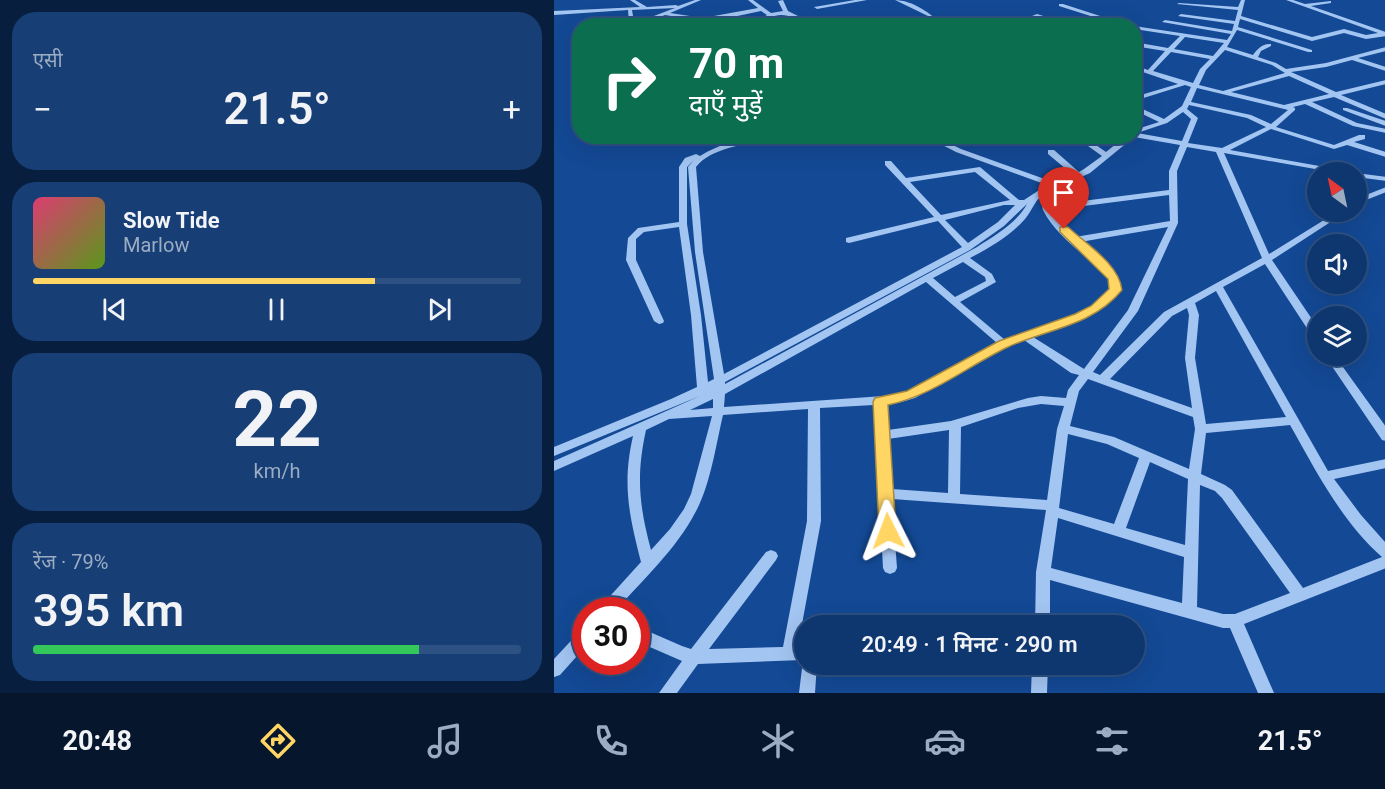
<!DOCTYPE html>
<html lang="hi">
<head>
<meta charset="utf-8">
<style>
  :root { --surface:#0e3770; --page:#173f75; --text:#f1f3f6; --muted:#9bacc3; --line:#2e5183; --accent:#ffd564 }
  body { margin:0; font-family:Roboto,"Noto Sans Devanagari",sans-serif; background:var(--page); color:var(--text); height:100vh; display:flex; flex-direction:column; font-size:22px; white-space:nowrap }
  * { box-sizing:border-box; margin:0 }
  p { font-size:20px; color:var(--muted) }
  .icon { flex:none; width:33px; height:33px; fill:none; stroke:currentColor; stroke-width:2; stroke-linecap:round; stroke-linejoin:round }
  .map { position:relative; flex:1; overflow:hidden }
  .panel { display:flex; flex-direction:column; gap:12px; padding:12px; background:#081e3e; width:554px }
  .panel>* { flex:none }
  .hud { position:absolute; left:18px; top:18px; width:570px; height:126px; border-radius:24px; box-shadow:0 6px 24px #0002,0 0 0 2px var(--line); background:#0b6e4f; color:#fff; overflow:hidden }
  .needle { width:39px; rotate:327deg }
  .fabs { position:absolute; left:753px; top:162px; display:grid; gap:12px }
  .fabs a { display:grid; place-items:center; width:60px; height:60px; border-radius:50%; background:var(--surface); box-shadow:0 6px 24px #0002,0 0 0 2px var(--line); font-size:30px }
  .speed { position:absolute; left:18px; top:597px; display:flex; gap:12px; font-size:30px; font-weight:700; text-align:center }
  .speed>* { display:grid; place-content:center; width:78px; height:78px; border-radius:50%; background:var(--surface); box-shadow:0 6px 24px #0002,0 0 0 2px var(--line); line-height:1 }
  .speed .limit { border:9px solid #d22; background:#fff; color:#111 }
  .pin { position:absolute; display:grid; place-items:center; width:51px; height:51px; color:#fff; margin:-62px -26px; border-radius:50% 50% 50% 0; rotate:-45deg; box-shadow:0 0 6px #0007 }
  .pin .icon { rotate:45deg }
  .me { position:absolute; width:66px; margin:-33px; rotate:357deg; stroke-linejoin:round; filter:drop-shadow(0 0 4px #0008) }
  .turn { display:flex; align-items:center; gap:21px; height:126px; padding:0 18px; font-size:27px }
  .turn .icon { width:78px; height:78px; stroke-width:2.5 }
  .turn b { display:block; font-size:42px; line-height:51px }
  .big { font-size:45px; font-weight:600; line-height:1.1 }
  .panel .tile { flex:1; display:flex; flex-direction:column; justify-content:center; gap:9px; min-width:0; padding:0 21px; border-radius:24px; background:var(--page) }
  .panel .dial { align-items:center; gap:0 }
  .dial b { font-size:78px; line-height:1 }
  .song { display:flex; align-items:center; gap:18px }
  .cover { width:72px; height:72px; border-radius:9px; background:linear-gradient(135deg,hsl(340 70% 55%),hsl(90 70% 35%)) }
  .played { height:6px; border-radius:3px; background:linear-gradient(90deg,var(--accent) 70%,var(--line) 70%) }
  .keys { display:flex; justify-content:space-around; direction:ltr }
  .heat { display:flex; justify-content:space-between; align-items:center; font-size:33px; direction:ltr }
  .charge { height:9px; border-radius:4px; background:linear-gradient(90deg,#34c759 79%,var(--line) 0) }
  .trip { position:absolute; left:240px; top:615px; width:351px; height:60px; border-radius:30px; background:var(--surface); box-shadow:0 6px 24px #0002,0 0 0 2px var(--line); font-weight:600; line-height:60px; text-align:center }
  .tab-bar { display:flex; height:96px; justify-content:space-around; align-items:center; background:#06162d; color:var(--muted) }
  .tab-bar .icon { width:42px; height:42px }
  .tab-bar .current { color:var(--accent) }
  .tab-bar b { font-size:27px; color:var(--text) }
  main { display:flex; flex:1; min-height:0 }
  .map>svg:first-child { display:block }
</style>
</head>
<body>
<main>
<section class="panel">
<div class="tile"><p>एसी</p>
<div class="heat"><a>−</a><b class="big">21.5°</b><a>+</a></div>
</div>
<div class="tile">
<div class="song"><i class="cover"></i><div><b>Slow Tide</b><p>Marlow</p></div></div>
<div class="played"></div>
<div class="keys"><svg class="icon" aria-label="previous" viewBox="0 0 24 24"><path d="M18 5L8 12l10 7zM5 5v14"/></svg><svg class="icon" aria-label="pause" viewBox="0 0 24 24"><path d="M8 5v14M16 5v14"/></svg><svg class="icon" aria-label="next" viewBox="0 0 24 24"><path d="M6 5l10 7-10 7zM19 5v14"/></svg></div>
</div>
<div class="tile dial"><b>22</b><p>km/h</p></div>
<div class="tile"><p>रेंज · 79%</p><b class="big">395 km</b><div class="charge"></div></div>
</section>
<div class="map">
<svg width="832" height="693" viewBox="0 0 832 693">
  <rect width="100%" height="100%" fill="#134995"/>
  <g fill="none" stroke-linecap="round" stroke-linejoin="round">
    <!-- minor -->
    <path fill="#a3c5f2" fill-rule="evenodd" d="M76 0H81L93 7 122 5 124 6 141 0H147L116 13 149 18 204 8 194 0H199L217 13 229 11 224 1 229 0 234 11 244 16 241 18C215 8 215 26 195 26L213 15 207 11 136 26H127L142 20 111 15 84 26 75 23 74 10 0 15V11L86 7ZM121 8 84 22H80L78 10Z
      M301 0H313L263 9 260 7Z
      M341 0C358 0 378 14 390 26H384L374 16Z
      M687 0H691L687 16 758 37 790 29 812 35 824 33 732 0H739L751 4 777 1V3L757 6 832 32V36L812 39 790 33 758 41 686 19 684 27 758 50V52H754L683 30 673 47 699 55C703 49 709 43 717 44V46L707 51 704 57 722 63 732 69 772 63 832 47V51L804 58 832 67V71L798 60 772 67 737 72 782 92 832 80V84L787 95 832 114V119L780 97 758 102 803 123 832 129V133L799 126 751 104 739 107 741 108V110L722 127 780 145 805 135H811V139L800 142 832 152V157L793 145 780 149 717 129 676 150 788 170 792 172H778L670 153 715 254 783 212H792L718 260 764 328V340L760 339 711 264 669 287 774 471 832 459V468L780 479 807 515 832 543V568L690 624 720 693H704L676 628H669L496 580V626H481L482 572 492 510 338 499 343 568 341 572 336 574 331 572 329 568 320 405 266 408 267 521 244 646H250V664H263L261 693H245L249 660 144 664 123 693H105L128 661 82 641V626L128 646 137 649 212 552 217 550 222 552 224 556 222 560 155 649 229 647 253 521 254 409 169 415C162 445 156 487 141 513 123 548 88 581 62 610H46L48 605 87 562C75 515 68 484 79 436L0 471V461L146 396 0 456V447L117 399 143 387 137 315 125 227 90 232 82 239V260L110 321 109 323 105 324 100 321 72 260 74 238 84 228 125 222V167L131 158 142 154 146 156C166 144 191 136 214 136 192 147 159 146 142 167L149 252 170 374 408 247 384 221 295 243 292 242V238L380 217 331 165V161H337L352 178 426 167 465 200H470L493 185 402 152 371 136H380L407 149 499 182 518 174 494 154V150H500L525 172 530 169 548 156 520 136H529L552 152 572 136H580V130L605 122 580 110V105L610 119 628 106 637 87 631 85 580 101V97L624 84 580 69V65L594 70 611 51 580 46V42L614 48 626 36 580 29V26L673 40 677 34 608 22 611 20 678 31 680 24 624 16 627 14 681 21 684 10 623 4 625 3 684 7ZM631 37 670 43 659 56 620 49ZM671 50 718 65 731 73 669 91 645 85 652 70ZM617 52 656 59 646 69 639 83 599 71ZM735 76 775 94 730 105 677 92ZM643 88 730 109 734 110 717 124 697 115 637 102ZM635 105 693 118 712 127 668 148 634 143 644 118 633 109ZM629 112 637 119 628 141 583 133 613 123ZM580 137 626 145 615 171V190L497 205 494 192 536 173ZM633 147 662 152 708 258 610 312 546 375 539 372 584 311 624 223 623 171ZM140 160 134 167 141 252 160 379 154 382 147 315 133 224V167ZM421 172 456 200 387 215 356 182ZM615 195 616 221 521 237 510 227 499 210ZM487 196C487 200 488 207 489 210 502 237 535 257 556 279V289L539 307 451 340 406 302 442 282 438 274 416 258C435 248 456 236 471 219 477 212 481 201 487 196ZM473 204C462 224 441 235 423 247L171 384V382L416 250 450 226ZM450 205H461L444 222 414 243 391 220ZM614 227 574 310 530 369 479 337 545 311 566 290 564 276 526 242ZM409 262 431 277 432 281 401 297 379 278ZM372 282 443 343 353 392 344 395 170 407 171 394ZM662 291 732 417 652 424 641 358 645 315 641 303ZM633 308 635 315 631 358 638 408 556 379 618 316ZM470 340 517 373 525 375 514 390 512 398 487 396 474 398 397 421 334 430 332 404 344 403 361 398 454 346ZM534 379 639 417 641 429 635 469 560 437 516 426 525 391ZM159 399V408L136 410ZM487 404 510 406 503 429 493 500 406 494 407 427 464 408ZM158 416 137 494 130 509 116 529 97 550C85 505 82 476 92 430L115 419ZM736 425C762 471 788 522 828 557L749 588 678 490 671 485 647 474 652 433ZM395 430 394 493 338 489 334 439ZM514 434 553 444 585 458 560 524 505 508ZM596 462 634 479 631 545 572 528ZM646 485 661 491 668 498 736 593 681 614H669L643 607ZM504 518 630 557 628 603 497 568Z
      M505 4H509L577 26H568L505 6Z
      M483 14 518 25V26H509L483 18 468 23 470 26H464L461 23Z
      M789 108H793L832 121V126L789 110Z
      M802 173 832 177V181L802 177Z
      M832 187V192L802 204V199Z
      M771 356H781L832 427V441L828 440Z
      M32 628V646L6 675 0 677V659L27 630Z
      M478 664H494L493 693H477Z"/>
  </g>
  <!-- route -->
  <path fill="#ffd564" stroke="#a68a41" stroke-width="1.5" d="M506 227H514C532 244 565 264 568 290 539 326 493 329 454 347 412 367 380 395 334 405L342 531 340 536H327L325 531 319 402 321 398 353 391 445 341 521 314 537 306 555 289 554 279 506 232Z"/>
</svg>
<div class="fabs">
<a><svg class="needle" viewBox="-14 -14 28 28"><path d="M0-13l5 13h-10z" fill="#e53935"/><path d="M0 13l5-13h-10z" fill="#9bacc3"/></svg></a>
<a><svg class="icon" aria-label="sound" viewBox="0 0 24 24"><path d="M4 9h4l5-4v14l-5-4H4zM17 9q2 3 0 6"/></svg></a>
<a><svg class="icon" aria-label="layers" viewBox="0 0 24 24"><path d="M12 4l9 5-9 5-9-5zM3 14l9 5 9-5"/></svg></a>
</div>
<div class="speed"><div class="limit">30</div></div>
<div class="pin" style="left:510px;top:229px;background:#d93025"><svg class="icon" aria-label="arrive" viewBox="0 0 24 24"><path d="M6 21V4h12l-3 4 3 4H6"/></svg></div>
<svg class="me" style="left:334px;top:531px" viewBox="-20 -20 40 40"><path d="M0-17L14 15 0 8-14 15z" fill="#ffd564" stroke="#fff" stroke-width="4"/></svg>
<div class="trip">20:49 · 1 मिनट · 290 m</div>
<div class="hud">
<div class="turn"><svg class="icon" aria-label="right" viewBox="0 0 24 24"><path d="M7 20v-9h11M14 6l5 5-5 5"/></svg><div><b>70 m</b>दाएँ मुड़ें</div></div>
</div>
</div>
</main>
<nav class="tab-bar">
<b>20:48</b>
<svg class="icon current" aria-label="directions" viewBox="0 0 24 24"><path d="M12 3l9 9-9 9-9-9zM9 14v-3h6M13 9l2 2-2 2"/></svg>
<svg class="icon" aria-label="music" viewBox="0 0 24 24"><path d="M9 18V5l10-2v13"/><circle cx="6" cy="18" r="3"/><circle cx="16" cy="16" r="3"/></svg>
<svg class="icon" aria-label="phone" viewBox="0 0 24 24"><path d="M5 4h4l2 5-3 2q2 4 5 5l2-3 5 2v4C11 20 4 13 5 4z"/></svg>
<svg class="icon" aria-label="climate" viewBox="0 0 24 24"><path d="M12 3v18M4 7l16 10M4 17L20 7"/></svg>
<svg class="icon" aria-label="car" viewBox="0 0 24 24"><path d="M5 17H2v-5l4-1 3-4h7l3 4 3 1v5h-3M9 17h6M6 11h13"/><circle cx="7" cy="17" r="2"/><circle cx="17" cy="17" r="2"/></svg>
<svg class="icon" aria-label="filters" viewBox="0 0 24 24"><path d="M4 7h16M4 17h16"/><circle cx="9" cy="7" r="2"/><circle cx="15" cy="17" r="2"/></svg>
<b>21.5°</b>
</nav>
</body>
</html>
